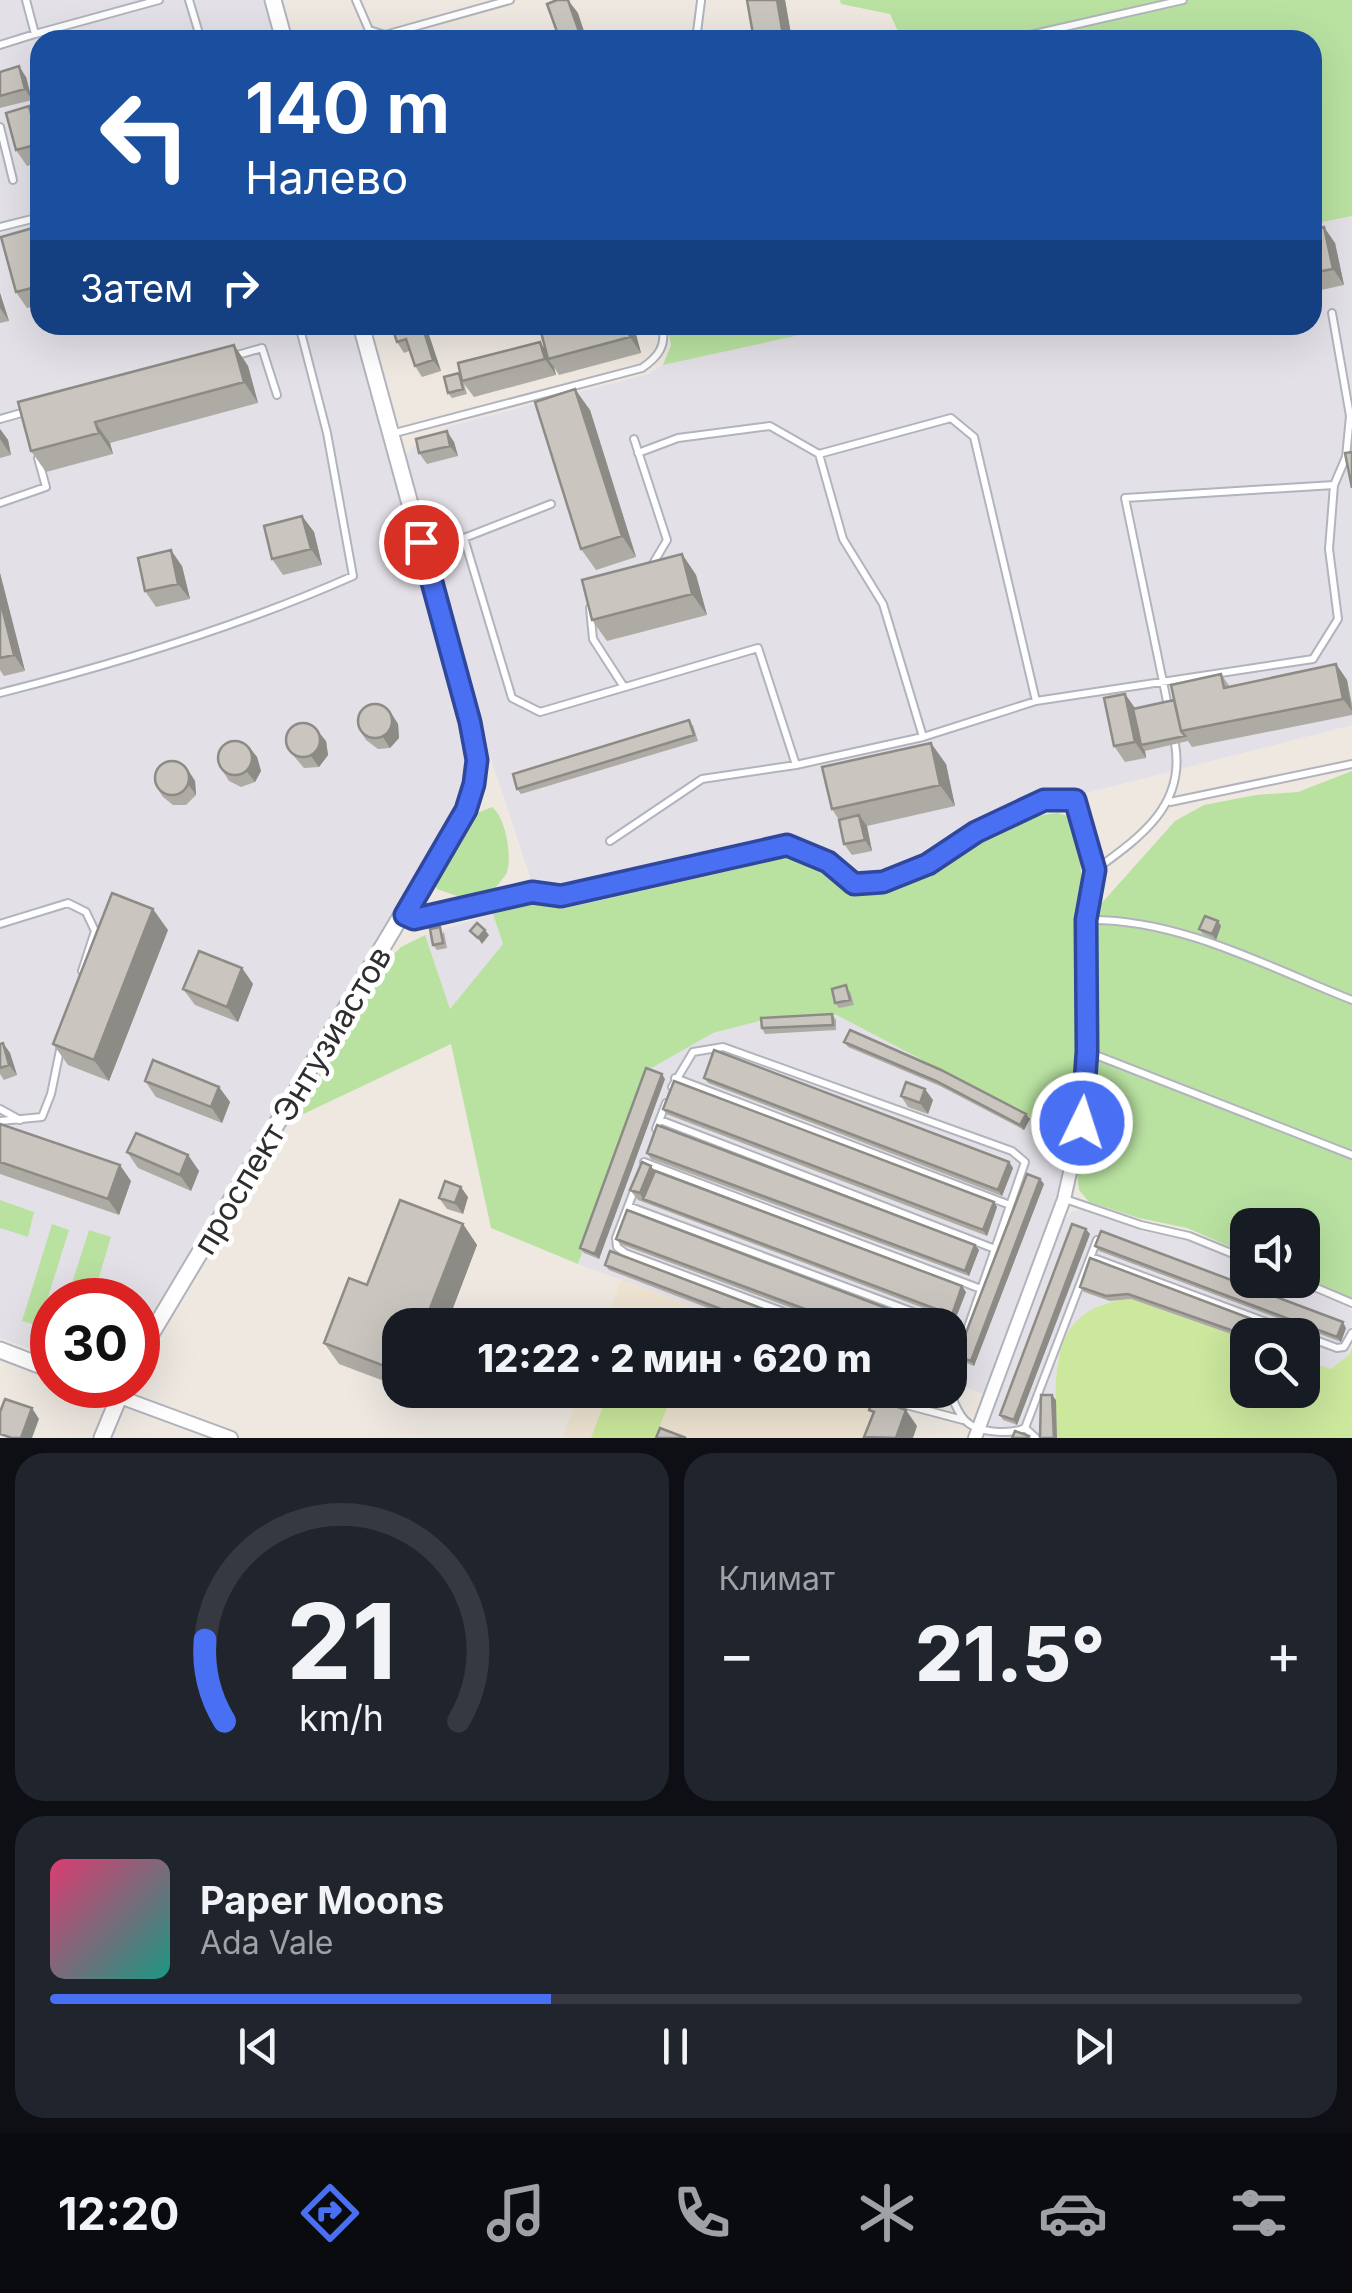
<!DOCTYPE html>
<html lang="ru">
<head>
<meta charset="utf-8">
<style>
  :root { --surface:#171b24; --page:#20242c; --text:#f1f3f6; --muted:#9ea1a6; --line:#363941; --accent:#496ff3 }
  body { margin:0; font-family:Inter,sans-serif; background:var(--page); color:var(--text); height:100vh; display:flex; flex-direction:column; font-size:38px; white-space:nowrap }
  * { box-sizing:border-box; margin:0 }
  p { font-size:32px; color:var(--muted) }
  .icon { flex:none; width:55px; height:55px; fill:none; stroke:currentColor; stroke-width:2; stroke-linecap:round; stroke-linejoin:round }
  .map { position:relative; height:1438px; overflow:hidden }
  .drawer { display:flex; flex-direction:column; gap:15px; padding:15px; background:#0d0f14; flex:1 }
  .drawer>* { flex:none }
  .guide { position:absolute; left:30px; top:30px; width:1292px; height:305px; border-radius:30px; box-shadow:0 10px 40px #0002; background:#1a4fa0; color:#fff; overflow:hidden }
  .fabs { position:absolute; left:1230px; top:1208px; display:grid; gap:20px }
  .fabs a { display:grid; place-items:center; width:90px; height:90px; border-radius:20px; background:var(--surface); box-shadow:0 10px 40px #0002; font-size:50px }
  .speed { position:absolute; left:30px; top:1278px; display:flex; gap:20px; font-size:50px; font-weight:700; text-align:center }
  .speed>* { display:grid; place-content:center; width:130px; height:130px; border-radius:50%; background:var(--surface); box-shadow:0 10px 40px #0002; line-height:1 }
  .speed .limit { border:15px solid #d22; background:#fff; color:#111 }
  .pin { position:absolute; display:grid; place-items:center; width:85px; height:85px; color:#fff; margin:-42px; border:5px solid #fff; border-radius:50%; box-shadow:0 2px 10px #0007 }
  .me { position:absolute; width:110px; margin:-55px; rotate:4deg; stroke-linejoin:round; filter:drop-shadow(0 0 8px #0008) }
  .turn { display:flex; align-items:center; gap:35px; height:210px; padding:0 50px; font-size:45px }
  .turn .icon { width:130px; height:130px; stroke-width:2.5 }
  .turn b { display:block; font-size:70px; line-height:85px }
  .then { display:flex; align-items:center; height:95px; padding:0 50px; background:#0003; gap:20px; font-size:38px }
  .big { font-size:75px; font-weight:800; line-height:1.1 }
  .drawer .card { flex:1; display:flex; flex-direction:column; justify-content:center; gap:15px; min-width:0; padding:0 35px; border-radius:30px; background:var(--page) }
  .drawer .dial { align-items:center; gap:0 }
  .dial svg { height:260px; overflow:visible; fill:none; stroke:var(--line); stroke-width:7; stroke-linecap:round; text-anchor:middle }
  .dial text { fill:var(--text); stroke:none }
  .song { display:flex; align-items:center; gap:30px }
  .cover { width:120px; height:120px; border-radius:15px; background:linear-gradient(135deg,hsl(340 70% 55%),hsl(170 70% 35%)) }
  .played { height:10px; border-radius:5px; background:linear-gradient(90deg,var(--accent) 40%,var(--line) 40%) }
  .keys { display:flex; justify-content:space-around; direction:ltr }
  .heat { display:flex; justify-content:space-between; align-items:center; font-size:55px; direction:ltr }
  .drawer .tiles { flex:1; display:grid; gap:15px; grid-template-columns:1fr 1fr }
  .card:last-child { grid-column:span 2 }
  .trip { position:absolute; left:382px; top:1308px; width:585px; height:100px; border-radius:30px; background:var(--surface); box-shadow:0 10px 40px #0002; font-weight:800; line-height:100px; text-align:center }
  .tab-bar { display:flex; height:160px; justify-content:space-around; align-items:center; background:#090b0e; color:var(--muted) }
  .tab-bar .icon { width:70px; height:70px }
  .tab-bar .selected { color:var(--accent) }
  .tab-bar b { font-size:45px; color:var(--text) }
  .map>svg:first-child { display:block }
</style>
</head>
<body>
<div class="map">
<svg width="1352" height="1438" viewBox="0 0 1352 1438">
  <rect width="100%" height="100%" fill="#eee8e1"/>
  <!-- industrial -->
  <path fill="#e3e1e7" d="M0 0H266L278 40H40V325H356L463 723 470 760 468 784 459 807 146 1330 138 1341V1300H52V1356L0 1338Z
    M1352 216V725L996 816 921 861 880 876 858 875 783 840 555 890 532 883 485 741 406 455 417 443 450 426 649 374 663 365 846 325H1312L1313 224Z
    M493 914 504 944 450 1010 425 935Z
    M837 1015 1030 1117 1066 1144 1058 1192 983 1394 950 1381V1325H744L578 1264 648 1070 713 1033 763 1020Z
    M1081 1210 1138 1230 1187 1240 1247 1265 1248 1280H1284L1347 1306 1352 1312 1349 1355 1331 1369 1323 1368 1303 1360 1302 1335H1248L1247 1340 1132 1299 1065 1333 1057 1361V1438H984L1064 1220 1072 1212Z"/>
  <!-- education -->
  <path fill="#efe4d2" d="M621 1280 744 1325H604Z
    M580 1390H848L884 1406 872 1438H562Z"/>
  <!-- green -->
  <path fill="#b9e2a1" d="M840 0H1352V216L1313 224 1312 40H902L890 14 841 4Z
    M667 325H846L663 365 671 345Z
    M1352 771V1298L1303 1277 1302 1225H1248L1247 1254 1187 1228 1139 1218 1089 1202 1079 1190 1077 1171 1087 1126 1094 1059 1093 937 1100 905 1175 821 1204 805 1256 795 1298 792Z
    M492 807C506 818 512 855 507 872 504 878 496 887 491 893L460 897 437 889 434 882 472 815Z
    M1058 813 1071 817C1088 863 1079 916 1078 964 1076 1024 1077 1085 1066 1144L1030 1117 837 1015 763 1020 713 1033 648 1070 578 1264 491 1228 451 1044 293 1119 386 962 401 947 425 935 450 1009 503 944 493 914 531 901 562 909 738 869 781 854 824 870 853 892C883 889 910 882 936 868 975 847 1014 816 1058 813Z
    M0 1200 34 1212 28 1237 0 1228Z
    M52 1224 69 1230 39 1326 22 1321Z
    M89 1230 111 1237 92 1300H78L72 1283Z"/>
  <!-- pitch -->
  <path fill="#cbe89d" d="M1131 1299 1247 1340 1248 1390H1302L1303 1360 1331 1369 1349 1355 1352 1347V1438H1057C1055 1372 1047 1307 1131 1299Z
    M609 1390H674L655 1438H591Z"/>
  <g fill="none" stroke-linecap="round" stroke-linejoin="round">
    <defs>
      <path id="service" d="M189 0 201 40
        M356 0 369 30 385 35 510 0
        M35 34 159 0
        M696 40 701 1
        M1008 40 1183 0
        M0 45 35 34 26 0
        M0 127 13 180
        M0 227 40 217
        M1332 313 1350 416 1346 457
        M234 356 262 348 277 395
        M0 419 25 412
        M391 434 642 368C658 357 667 346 662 325
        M634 439 667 540 651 567
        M638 453 678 438 770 426 819 454
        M0 503 46 487 38 458
        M551 504 464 538 512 698 540 712 758 648 796 765
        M590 608 593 639 624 687
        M0 693C119 663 240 626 353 576L327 433 299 325
        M1168 706 1125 498 1334 485
        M923 737 1036 701
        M1170 802 1352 764
        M610 841 702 779 796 765 923 737 883 604 843 539 819 454 951 418 974 437 1036 701 1313 659 1338 619 1329 549 1334 485 1346 457 1352 456
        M405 915 414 919 533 892 561 896 787 845 828 861 854 884 883 883 928 864 976 833 1044 800H1075L1095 870C1139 838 1186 806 1175 744
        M1087 920C1179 918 1268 967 1352 1000
        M0 924 68 903 86 912 95 931 82 971
        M1088 1052 1352 1155
        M675 1078 1010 1205
        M672 1087 693 1052 723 1047 1012 1151 1025 1162 966 1333
        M0 1109 20 1120
        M660 1120 995 1249
        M0 1121 42 1117 51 1094 61 1045
        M656 1129 666 1103
        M644 1162 981 1289
        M635 1188 616 1238 617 1247 625 1253 819 1325
        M1065 1199 1141 1225 1189 1236 1248 1260
        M628 1206 948 1325
        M1091 1257 1301 1335
        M1298 1280 1352 1303
        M950 1326 966 1332
        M1302 1335 1337 1348 1344 1347 1352 1333
        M950 1382 960 1350
        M949 1390C953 1399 957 1412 964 1419 975 1433 1009 1435 1025 1428L1097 1240
        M880 1398 963 1420
        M1025 1428 1036 1438"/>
      <path id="minor" d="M120 1397 231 1438
        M975 1438 1064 1199 1081 1123 1087 1051 1085 920 1095 870"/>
      <path id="tertiary" d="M273 0 284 40
        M0 1350 52 1370
        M138 1356 465 809 474 784 477 760 470 723 361 325
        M92 1385 120 1397
        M102 1438 124 1385"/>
    </defs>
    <!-- service casing -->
    <use href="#service" stroke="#b1b4bd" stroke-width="10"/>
    <!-- minor casing -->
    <use href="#minor" stroke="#b1b4bd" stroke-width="16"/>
    <!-- tertiary casing -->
    <use href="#tertiary" stroke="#b1b4bd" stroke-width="19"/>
    <!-- service -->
    <use href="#service" stroke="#fff" stroke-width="6"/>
    <!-- minor -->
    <use href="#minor" stroke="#fff" stroke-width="12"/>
    <!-- tertiary -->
    <use href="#tertiary" stroke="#fff" stroke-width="15"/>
  </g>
  <!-- wall -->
  <path fill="#aeaaa4" d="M785 0 792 40H755Z
    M0 72 26 77 32 100 0 108Z
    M40 122V162L27 166 16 150Z
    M40 226V305L27 308 16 292Z
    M1312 230 1335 243 1344 285 1312 292Z
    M0 293 9 321 0 323Z
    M388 325H423L428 332 441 371 422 377 415 366 409 351 404 353 397 342 393 332Z
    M634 327 641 353 559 375 554 367 556 375 474 397 464 384 467 394 452 398 448 393 444 377Z
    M234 345 248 366 258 403 110 443 113 454 46 472 31 451Z
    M590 410 636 557 596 570 581 549Z
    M0 429 8 440 11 455 0 458Z
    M454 442 458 456 427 464 419 453Z
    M302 516 314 532 322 565 283 575 272 559Z
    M682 554 696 575 707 615 607 641 592 620Z
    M182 566 190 599 156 607 145 591Z
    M0 573 25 671 4 676 0 670Z
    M1336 664 1347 680 1352 704V715L1192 747 1188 741 1145 751 1146 758 1125 762 1114 746 1125 694 1135 708 1174 700 1221 674 1230 687Z
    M391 713 398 724 399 738 390 748 378 749 366 740 359 729Z
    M693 725 698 741 521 794 517 789Z
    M326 741 328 755 319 767 304 768 286 747Z
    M249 747 257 757 261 771 255 782 241 787 229 781 222 770Z
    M946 764 955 806 867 826 872 851 852 855 844 844 839 820 832 809Z
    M188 770 195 781 196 795 186 805H173L163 797 156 786Z
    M1221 926 1216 940 1203 934 1199 929Z
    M168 930 109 1081 68 1065 53 1044Z
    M444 932 447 948 437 950 433 945Z
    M242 968 253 984 238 1022 195 1005 183 989Z
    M850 991 854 1005 839 1008 835 1003Z
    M832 1014 836 1020V1030L765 1034 762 1028Z
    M844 1042 1026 1114 1030 1119 1024 1130 940 1086 848 1047Z
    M3 1043 10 1053 17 1075 4 1080 0 1074V1044Z
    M704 1078 1009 1162 1013 1168 1002 1196 708 1083Z
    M665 1079 599 1259 584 1253 580 1248Z
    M145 1081 219 1087 230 1102 222 1123 156 1097Z
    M901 1096 933 1100 928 1114 908 1107Z
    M663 1109 994 1202 997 1207 987 1236 666 1114Z
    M0 1124 131 1181 119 1215 0 1174Z
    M127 1152 188 1155 199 1171 191 1191 138 1168Z
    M647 1153 975 1245 979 1250 969 1276 651 1159Z
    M655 1171 966 1292 955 1320 638 1200 630 1190Z
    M1040 1179 1044 1184 974 1366 961 1361 957 1356Z
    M468 1197 463 1214 447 1209 439 1198Z
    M463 1224 477 1245 448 1321 451 1325H400V1387L339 1364 324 1343 367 1285Z
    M1090 1234 1017 1425 1003 1420 1000 1415Z
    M616 1239 931 1325H837L620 1244Z
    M1095 1246 1346 1328 1341 1342 1099 1251Z
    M1090 1258 1248 1335V1340L1131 1299 1110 1301 1084 1292 1080 1287Z
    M605 1265 805 1325H752L609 1270Z
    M408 1390H441L437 1401Z"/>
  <!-- shaded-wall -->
  <path fill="#8d8b86" d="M568 0 578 13 587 40H582Z
    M777 0H785L792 40H786L783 35Z
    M19 66 26 77 32 100 25 89Z
    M29 106 40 122V145L39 144Z
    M1324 227 1335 243 1344 285 1333 269Z
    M0 293 9 321 0 308Z
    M422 325 428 332 441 371 433 360Z
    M627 325H633L634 327 641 353 630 337Z
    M540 342 551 358 548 359 554 367 556 375 545 359Z
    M234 345 248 366 258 403 244 382Z
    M575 389 590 410 636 557 622 536Z
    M95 422 110 443 113 454 99 433Z
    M0 429 8 440 11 455 0 439Z
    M447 431 454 442 458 456 450 446Z
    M302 516 314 532 322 565 311 549Z
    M171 550 182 566 190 599 178 584Z
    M682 554 696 575 707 615 692 594Z
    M0 573 25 671 14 655 0 600Z
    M1336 664 1347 680 1352 711 1343 699Z
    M1125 694 1136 710 1141 745 1145 751 1146 758 1135 742Z
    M391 713 398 724 399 738 390 748 383 737Z
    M318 731 326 741 328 755 319 767 311 756Z
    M931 743 946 764 955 806 940 785Z
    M249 747 257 757 261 771 255 782 247 772Z
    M188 770 195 781 196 795 188 784Z
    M859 815 867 826 872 851 865 840Z
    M153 909 168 930 109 1081 94 1060Z
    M1218 921 1221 926 1216 940 1212 934Z
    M485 930 489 935 482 944 478 938Z
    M242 968 253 984 238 1022 227 1007Z
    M3 1043 10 1053 17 1075 9 1065Z
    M662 1074 665 1079 599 1259 595 1254Z
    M219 1087 230 1102 222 1123 211 1107Z
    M925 1089 933 1100 928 1114 920 1103Z
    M1026 1114 1030 1119 1024 1130 1020 1125Z
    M188 1155 199 1171 191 1191 180 1175Z
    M1009 1162 1013 1168 1002 1196 998 1190Z
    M120 1165 131 1181 119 1215 108 1199Z
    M651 1166 658 1176 643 1199 640 1193Z
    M1040 1179 1044 1184 974 1366 971 1361Z
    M461 1187 468 1197 463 1214 455 1203Z
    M994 1202 997 1207 987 1236 983 1230Z
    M463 1224 477 1245 448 1321 451 1325H439L429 1311Z
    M1086 1229 1090 1234 1017 1425 1014 1420Z
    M975 1245 979 1250 969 1276 965 1271Z
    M962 1286 966 1292 955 1320 952 1315Z
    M1343 1322 1346 1328 1341 1342 1337 1337Z
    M1309 1341 1313 1346 1307 1362 1303 1356Z
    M429 1390H441L437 1401Z
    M1052 1395 1056 1400 1057 1438H1054Z
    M32 1408 39 1419 32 1438H21Z
    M906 1410 917 1426 913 1438H896Z"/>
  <!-- building -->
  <path fill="#cac6bf" stroke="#8d8b86" stroke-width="2.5" d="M557 0H568L582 40H560L547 4Z
    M747 0H777L783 35 754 40Z
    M19 66 25 89 0 96V72Z
    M29 106 39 144 16 150 6 113Z
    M40 226V286L16 292 1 237Z
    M1324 227 1333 269 1312 273V230Z
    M408 325H422L433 360 415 366 406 339 397 342 393 330Z
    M568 325H627L630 337 548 359 541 332Z
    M540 342 545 359 462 381 458 363Z
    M234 345 244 382 95 422 99 433 31 451 18 402Z
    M459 373 463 389 448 393 444 377Z
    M575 389 622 536 581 549 535 402Z
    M447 431 450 446 419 453 416 439Z
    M1352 452V488L1345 453Z
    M302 516 311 549 272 559 264 526Z
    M171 550 178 584 145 591 138 558Z
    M682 554 692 594 592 620 582 580Z
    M0 600 14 655 0 658Z
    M1336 664 1343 699 1181 731 1171 685 1221 674 1224 688Z
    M1125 694 1135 742 1114 746 1104 698Z
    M1174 700 1181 731 1185 736 1141 745 1133 709Z
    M358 721a17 17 0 1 1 34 0a17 17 0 1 1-34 0Z
    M689 720 694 735 517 789 513 774Z
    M286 740a17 17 0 1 1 34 0a17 17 0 1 1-34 0Z
    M218 758a17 17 0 1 1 34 0a17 17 0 1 1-34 0Z
    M931 743 940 785 832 809 822 767Z
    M155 778a17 17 0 1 1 34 0a17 17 0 1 1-34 0Z
    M859 815 865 840 844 844 839 820Z
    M112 893 153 909 94 1060 53 1044Z
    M1205 916 1218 921 1212 934 1199 929Z
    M477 923 485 930 478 938 470 931Z
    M440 927 443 943 433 945 430 929Z
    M199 951 242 968 227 1007 183 989Z
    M846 985 850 1000 835 1003 832 989Z
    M832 1014 833 1025 762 1028 761 1018Z
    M850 1030 941 1070 1026 1114 1020 1125 936 1081 844 1042Z
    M3 1043 9 1065 0 1068V1044Z
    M714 1050 1009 1162 998 1190 704 1078Z
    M153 1060 219 1087 211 1107 145 1081Z
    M646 1068 662 1074 595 1254 580 1248Z
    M674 1081 994 1202 983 1230 663 1109Z
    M906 1082 925 1089 920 1103 901 1096Z
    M0 1124 120 1165 108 1199 0 1162Z
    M657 1125 975 1245 965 1271 647 1153Z
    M136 1133 188 1155 180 1175 127 1152Z
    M642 1162 651 1166 640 1193 630 1190Z
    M655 1171 962 1286 952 1315 643 1199Z
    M1027 1174 1040 1179 971 1361 957 1356Z
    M445 1181 461 1187 455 1203 439 1198Z
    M400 1200 463 1224 429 1311 446 1318 443 1325H400V1372L324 1343 349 1278 367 1285Z
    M627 1210 931 1325H848L616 1239Z
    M1072 1224 1086 1229 1014 1420 1000 1415Z
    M1101 1231 1343 1322 1337 1337 1095 1246Z
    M610 1251 805 1325H763L605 1265Z
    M1090 1258 1294 1335H1248V1336L1128 1294 1106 1296 1080 1287Z
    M1302 1338 1309 1341 1303 1356H1302Z
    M1041 1395H1052L1054 1438H1040Z
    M873 1398 906 1410 896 1438 864 1437 874 1412 869 1410Z
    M5 1399 32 1408 21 1438H12L0 1434V1412Z
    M660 1428 686 1438H656Z
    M1015 1431 1029 1436 1028 1438H1012Z"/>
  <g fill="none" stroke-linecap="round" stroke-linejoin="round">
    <defs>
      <path id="route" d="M421 542 470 722 477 760 474 784 466 810 405 915 414 919 532 892 561 896 787 845 828 862 854 884 883 882 928 864 976 832 1044 800H1075L1095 870 1086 920 1087 1051 1082 1123"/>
    </defs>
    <!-- route casing -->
    <use href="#route" stroke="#2f489e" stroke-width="25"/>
    <!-- route -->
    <use href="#route" stroke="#496ff3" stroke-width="18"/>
  </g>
  <g text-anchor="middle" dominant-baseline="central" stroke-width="10" stroke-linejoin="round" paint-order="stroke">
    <!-- street labels -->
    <g font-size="32" fill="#2e2e2e" stroke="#fff">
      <text transform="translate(292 1100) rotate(-59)">проспект Энтузиастов</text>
    </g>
  </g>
</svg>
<div class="fabs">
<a><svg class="icon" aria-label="sound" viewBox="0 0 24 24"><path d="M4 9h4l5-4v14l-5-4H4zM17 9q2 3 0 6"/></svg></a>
<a><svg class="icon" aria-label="search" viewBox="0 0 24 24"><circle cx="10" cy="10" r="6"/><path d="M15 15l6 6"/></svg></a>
</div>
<div class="speed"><div class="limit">30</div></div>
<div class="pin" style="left:421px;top:542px;background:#d93025"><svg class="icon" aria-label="arrive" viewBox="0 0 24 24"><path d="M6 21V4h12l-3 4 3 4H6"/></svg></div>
<svg class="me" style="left:1082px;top:1123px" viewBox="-20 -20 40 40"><circle r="17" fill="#496ff3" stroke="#fff" stroke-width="3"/><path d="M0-11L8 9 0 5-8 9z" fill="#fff"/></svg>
<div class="trip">12:22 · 2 мин · 620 m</div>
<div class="guide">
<div class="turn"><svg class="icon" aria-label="left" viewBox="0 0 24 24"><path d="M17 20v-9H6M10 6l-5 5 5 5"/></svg><div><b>140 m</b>Налево</div></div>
<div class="then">Затем<svg class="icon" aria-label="right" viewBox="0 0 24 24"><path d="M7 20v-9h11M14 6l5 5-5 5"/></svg></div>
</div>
</div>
<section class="drawer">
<div class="tiles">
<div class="card dial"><svg viewBox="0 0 100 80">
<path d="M14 69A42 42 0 1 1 86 69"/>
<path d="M14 69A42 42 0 0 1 8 44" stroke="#496ff3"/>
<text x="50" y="56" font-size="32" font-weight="700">21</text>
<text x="50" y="72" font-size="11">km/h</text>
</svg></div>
<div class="card"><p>Климат</p>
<div class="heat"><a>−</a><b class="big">21.5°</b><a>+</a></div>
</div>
<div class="card">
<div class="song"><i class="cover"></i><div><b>Paper Moons</b><p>Ada Vale</p></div></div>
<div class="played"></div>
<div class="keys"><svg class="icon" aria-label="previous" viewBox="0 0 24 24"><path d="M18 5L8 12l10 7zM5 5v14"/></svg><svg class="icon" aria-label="pause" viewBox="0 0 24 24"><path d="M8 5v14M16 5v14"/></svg><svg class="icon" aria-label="next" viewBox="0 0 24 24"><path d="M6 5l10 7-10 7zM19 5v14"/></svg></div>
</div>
</div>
</section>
<nav class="tab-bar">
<b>12:20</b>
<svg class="icon selected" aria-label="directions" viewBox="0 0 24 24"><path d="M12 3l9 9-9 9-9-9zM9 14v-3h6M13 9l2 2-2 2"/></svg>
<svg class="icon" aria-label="music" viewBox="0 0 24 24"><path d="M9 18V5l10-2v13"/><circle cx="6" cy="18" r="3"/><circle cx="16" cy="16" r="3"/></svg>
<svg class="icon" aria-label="phone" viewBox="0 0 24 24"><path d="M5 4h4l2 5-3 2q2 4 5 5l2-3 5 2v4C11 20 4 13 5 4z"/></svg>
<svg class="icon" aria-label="climate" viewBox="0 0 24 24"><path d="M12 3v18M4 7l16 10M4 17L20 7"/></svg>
<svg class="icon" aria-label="car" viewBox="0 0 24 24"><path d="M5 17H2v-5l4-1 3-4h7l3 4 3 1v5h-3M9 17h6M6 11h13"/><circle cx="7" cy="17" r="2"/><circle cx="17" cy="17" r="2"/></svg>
<svg class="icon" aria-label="filters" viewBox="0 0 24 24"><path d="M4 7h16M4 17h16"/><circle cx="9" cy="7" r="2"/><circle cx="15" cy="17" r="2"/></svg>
</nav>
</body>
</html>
